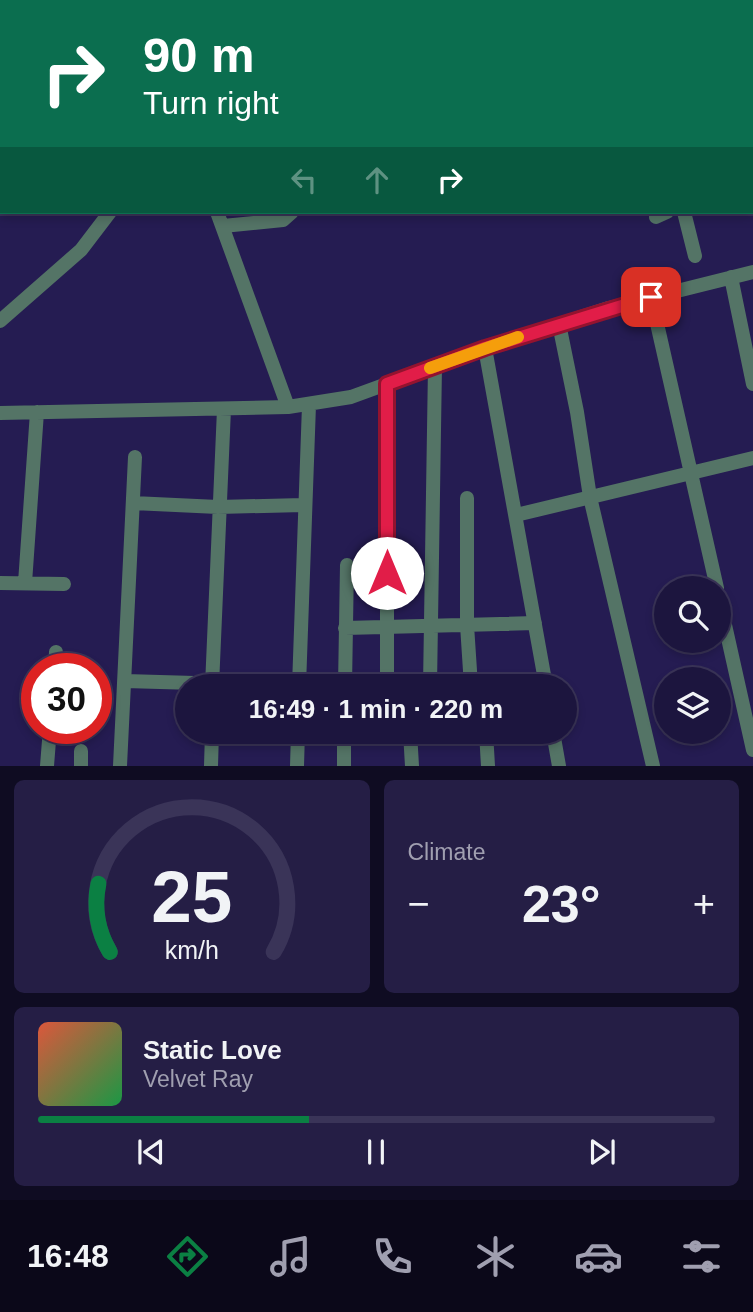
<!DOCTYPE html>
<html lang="en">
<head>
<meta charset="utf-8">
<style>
  :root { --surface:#1c153e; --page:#251e45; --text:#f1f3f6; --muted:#a09fb0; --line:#3a3458; --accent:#0b8043 }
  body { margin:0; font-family:Helvetica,sans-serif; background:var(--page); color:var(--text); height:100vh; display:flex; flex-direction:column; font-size:26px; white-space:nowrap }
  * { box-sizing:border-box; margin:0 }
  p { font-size:23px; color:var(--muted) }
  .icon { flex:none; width:38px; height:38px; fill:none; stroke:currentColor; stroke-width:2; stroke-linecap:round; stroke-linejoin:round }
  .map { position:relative; height:766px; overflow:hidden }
  .sheet { display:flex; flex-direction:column; gap:14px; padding:14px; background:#0f0c22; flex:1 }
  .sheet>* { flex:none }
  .guide { position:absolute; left:0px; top:0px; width:754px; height:214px; box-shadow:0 4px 10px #0003,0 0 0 2px var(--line); background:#0b6e4f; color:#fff; overflow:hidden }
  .buttons { position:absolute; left:654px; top:576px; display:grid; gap:14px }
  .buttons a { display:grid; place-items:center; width:77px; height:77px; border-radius:50%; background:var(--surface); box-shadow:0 4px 10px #0003,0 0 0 2px var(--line); font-size:35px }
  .speed { position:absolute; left:21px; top:653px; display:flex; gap:14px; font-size:35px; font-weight:700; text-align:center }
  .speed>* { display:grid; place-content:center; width:91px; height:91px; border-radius:50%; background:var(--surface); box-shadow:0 4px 10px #0003,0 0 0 2px var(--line); line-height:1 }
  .speed .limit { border:10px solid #d22; background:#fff; color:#111 }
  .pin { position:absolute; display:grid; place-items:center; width:60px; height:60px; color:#fff; margin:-30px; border-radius:14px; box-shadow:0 4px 10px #0006 }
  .me { position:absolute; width:77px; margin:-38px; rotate:0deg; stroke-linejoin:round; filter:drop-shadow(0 0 5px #0008) }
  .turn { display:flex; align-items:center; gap:24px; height:147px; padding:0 28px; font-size:32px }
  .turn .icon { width:91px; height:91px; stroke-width:2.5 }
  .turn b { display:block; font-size:49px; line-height:60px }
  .lanes { display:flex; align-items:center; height:66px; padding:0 28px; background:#0003; justify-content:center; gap:35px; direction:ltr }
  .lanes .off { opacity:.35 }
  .big { font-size:52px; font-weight:700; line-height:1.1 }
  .sheet .card { flex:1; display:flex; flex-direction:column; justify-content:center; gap:10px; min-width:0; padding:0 24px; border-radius:10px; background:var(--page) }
  .sheet .dial { align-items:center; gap:0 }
  .dial svg { height:182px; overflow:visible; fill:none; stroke:var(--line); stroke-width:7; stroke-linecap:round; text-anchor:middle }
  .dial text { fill:var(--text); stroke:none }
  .song { display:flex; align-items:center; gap:21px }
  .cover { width:84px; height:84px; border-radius:10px; background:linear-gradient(135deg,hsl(10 70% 55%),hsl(140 70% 35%)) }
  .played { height:7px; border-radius:4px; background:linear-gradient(90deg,var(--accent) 40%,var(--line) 40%) }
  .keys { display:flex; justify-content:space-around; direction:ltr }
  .heat { display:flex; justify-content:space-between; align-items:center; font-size:38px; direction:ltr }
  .sheet .tiles { flex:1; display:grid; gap:14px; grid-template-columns:1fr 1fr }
  .card:last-child { grid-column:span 2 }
  .trip { position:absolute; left:175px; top:674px; width:402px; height:70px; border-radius:35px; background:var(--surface); box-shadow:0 4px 10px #0003,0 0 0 2px var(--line); font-weight:700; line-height:70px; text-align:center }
  .menu { display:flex; height:112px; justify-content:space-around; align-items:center; background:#0b0819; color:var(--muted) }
  .menu .icon { width:49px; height:49px }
  .menu .active { color:var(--accent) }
  .menu b { font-size:32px; color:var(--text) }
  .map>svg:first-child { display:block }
</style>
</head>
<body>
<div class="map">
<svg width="753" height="766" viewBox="0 0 753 766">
  <rect width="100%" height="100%" fill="#251c52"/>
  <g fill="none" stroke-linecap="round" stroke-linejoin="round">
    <!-- street -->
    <path stroke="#547466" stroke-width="14" d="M381 0 382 2
      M537 0 539 2
      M326 2V0
      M434 2 440 0
      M668 2 673 0
      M752 59H753
      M752 173H753
      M0 204 2 202
      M217 212 288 407
      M684 212 695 256
      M656 217 667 212
      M223 226 283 220 292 212
      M731 277 753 384
      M651 297 717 588
      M0 321 81 250 110 212
      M559 324 577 412 590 497 653 766
      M485 348 546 686
      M0 413 288 407 351 397 485 348 609 308 753 272
      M467 498V625L471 686
      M133 503 218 507 303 505
      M516 515 753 458
      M0 583 64 584
      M25 583 37 412
      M719 598 753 750
      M345 628 535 623
      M55 668 56 652
      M125 681 301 686
      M212 686 224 409
      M299 686 309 405
      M345 686 347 565
      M387 686V384
      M430 686 435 366
      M410 732 412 766
      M486 732 488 766
      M553 732 559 766
      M47 766 50 728
      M81 766V751
      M120 766 135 457
      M211 766 212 732
      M297 766 298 732
      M344 766V732"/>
  </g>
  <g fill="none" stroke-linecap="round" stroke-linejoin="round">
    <defs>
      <path id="route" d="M387 573V384L485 348 651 297"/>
    </defs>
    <!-- route casing -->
    <use href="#route" stroke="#92132f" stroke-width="18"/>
    <!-- route -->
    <use href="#route" stroke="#e11d48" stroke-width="12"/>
    <!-- slow -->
    <path stroke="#f59e0b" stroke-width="12" d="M430 368 518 337"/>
  </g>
</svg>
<div class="buttons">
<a><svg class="icon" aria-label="search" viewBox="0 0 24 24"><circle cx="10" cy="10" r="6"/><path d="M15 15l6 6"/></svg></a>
<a><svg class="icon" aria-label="layers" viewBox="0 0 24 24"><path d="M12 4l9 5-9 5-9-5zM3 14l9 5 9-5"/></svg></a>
</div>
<div class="speed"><div class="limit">30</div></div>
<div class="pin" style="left:651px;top:297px;background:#d93025"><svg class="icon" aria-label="arrive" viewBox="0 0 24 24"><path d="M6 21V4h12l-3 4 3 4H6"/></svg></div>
<svg class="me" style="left:387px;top:573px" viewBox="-20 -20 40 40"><circle r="19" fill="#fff"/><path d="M0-13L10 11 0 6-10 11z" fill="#e11d48"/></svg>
<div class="trip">16:49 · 1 min · 220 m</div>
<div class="guide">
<div class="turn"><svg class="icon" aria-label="right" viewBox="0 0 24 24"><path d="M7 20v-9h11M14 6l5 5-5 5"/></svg><div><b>90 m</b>Turn right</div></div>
<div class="lanes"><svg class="icon off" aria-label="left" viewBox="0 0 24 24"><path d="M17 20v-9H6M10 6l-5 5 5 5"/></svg><svg class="icon off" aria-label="ahead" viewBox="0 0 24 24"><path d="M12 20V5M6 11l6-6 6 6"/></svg><svg class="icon" aria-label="right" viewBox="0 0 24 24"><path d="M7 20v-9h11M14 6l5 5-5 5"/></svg></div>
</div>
</div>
<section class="sheet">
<div class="tiles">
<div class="card dial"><svg viewBox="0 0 100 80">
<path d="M14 69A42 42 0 1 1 86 69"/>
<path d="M14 69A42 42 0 0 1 9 39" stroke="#0b8043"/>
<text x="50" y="56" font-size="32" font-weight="700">25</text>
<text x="50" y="72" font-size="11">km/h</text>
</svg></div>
<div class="card"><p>Climate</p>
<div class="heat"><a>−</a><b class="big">23°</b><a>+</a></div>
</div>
<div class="card">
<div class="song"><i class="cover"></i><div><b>Static Love</b><p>Velvet Ray</p></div></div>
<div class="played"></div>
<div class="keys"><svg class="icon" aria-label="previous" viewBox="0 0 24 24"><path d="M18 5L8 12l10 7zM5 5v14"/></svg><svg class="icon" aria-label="pause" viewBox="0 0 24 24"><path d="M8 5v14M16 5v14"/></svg><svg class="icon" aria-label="next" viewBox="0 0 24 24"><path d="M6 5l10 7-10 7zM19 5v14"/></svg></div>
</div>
</div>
</section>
<nav class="menu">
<b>16:48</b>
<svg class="icon active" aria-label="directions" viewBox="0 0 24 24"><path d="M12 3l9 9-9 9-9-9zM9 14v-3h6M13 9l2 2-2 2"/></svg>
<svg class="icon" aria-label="music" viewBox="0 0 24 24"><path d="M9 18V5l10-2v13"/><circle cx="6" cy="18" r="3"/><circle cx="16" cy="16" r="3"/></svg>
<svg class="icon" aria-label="phone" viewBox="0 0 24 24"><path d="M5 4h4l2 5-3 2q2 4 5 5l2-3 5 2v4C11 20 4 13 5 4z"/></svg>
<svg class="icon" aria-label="climate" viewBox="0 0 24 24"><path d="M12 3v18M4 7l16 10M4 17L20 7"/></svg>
<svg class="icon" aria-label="car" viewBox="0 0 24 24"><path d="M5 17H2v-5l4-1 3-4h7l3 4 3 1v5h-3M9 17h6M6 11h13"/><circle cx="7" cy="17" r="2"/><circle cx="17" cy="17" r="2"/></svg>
<svg class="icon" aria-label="filters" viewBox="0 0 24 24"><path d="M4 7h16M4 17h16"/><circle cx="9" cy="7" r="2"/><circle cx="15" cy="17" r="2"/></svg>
</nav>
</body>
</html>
